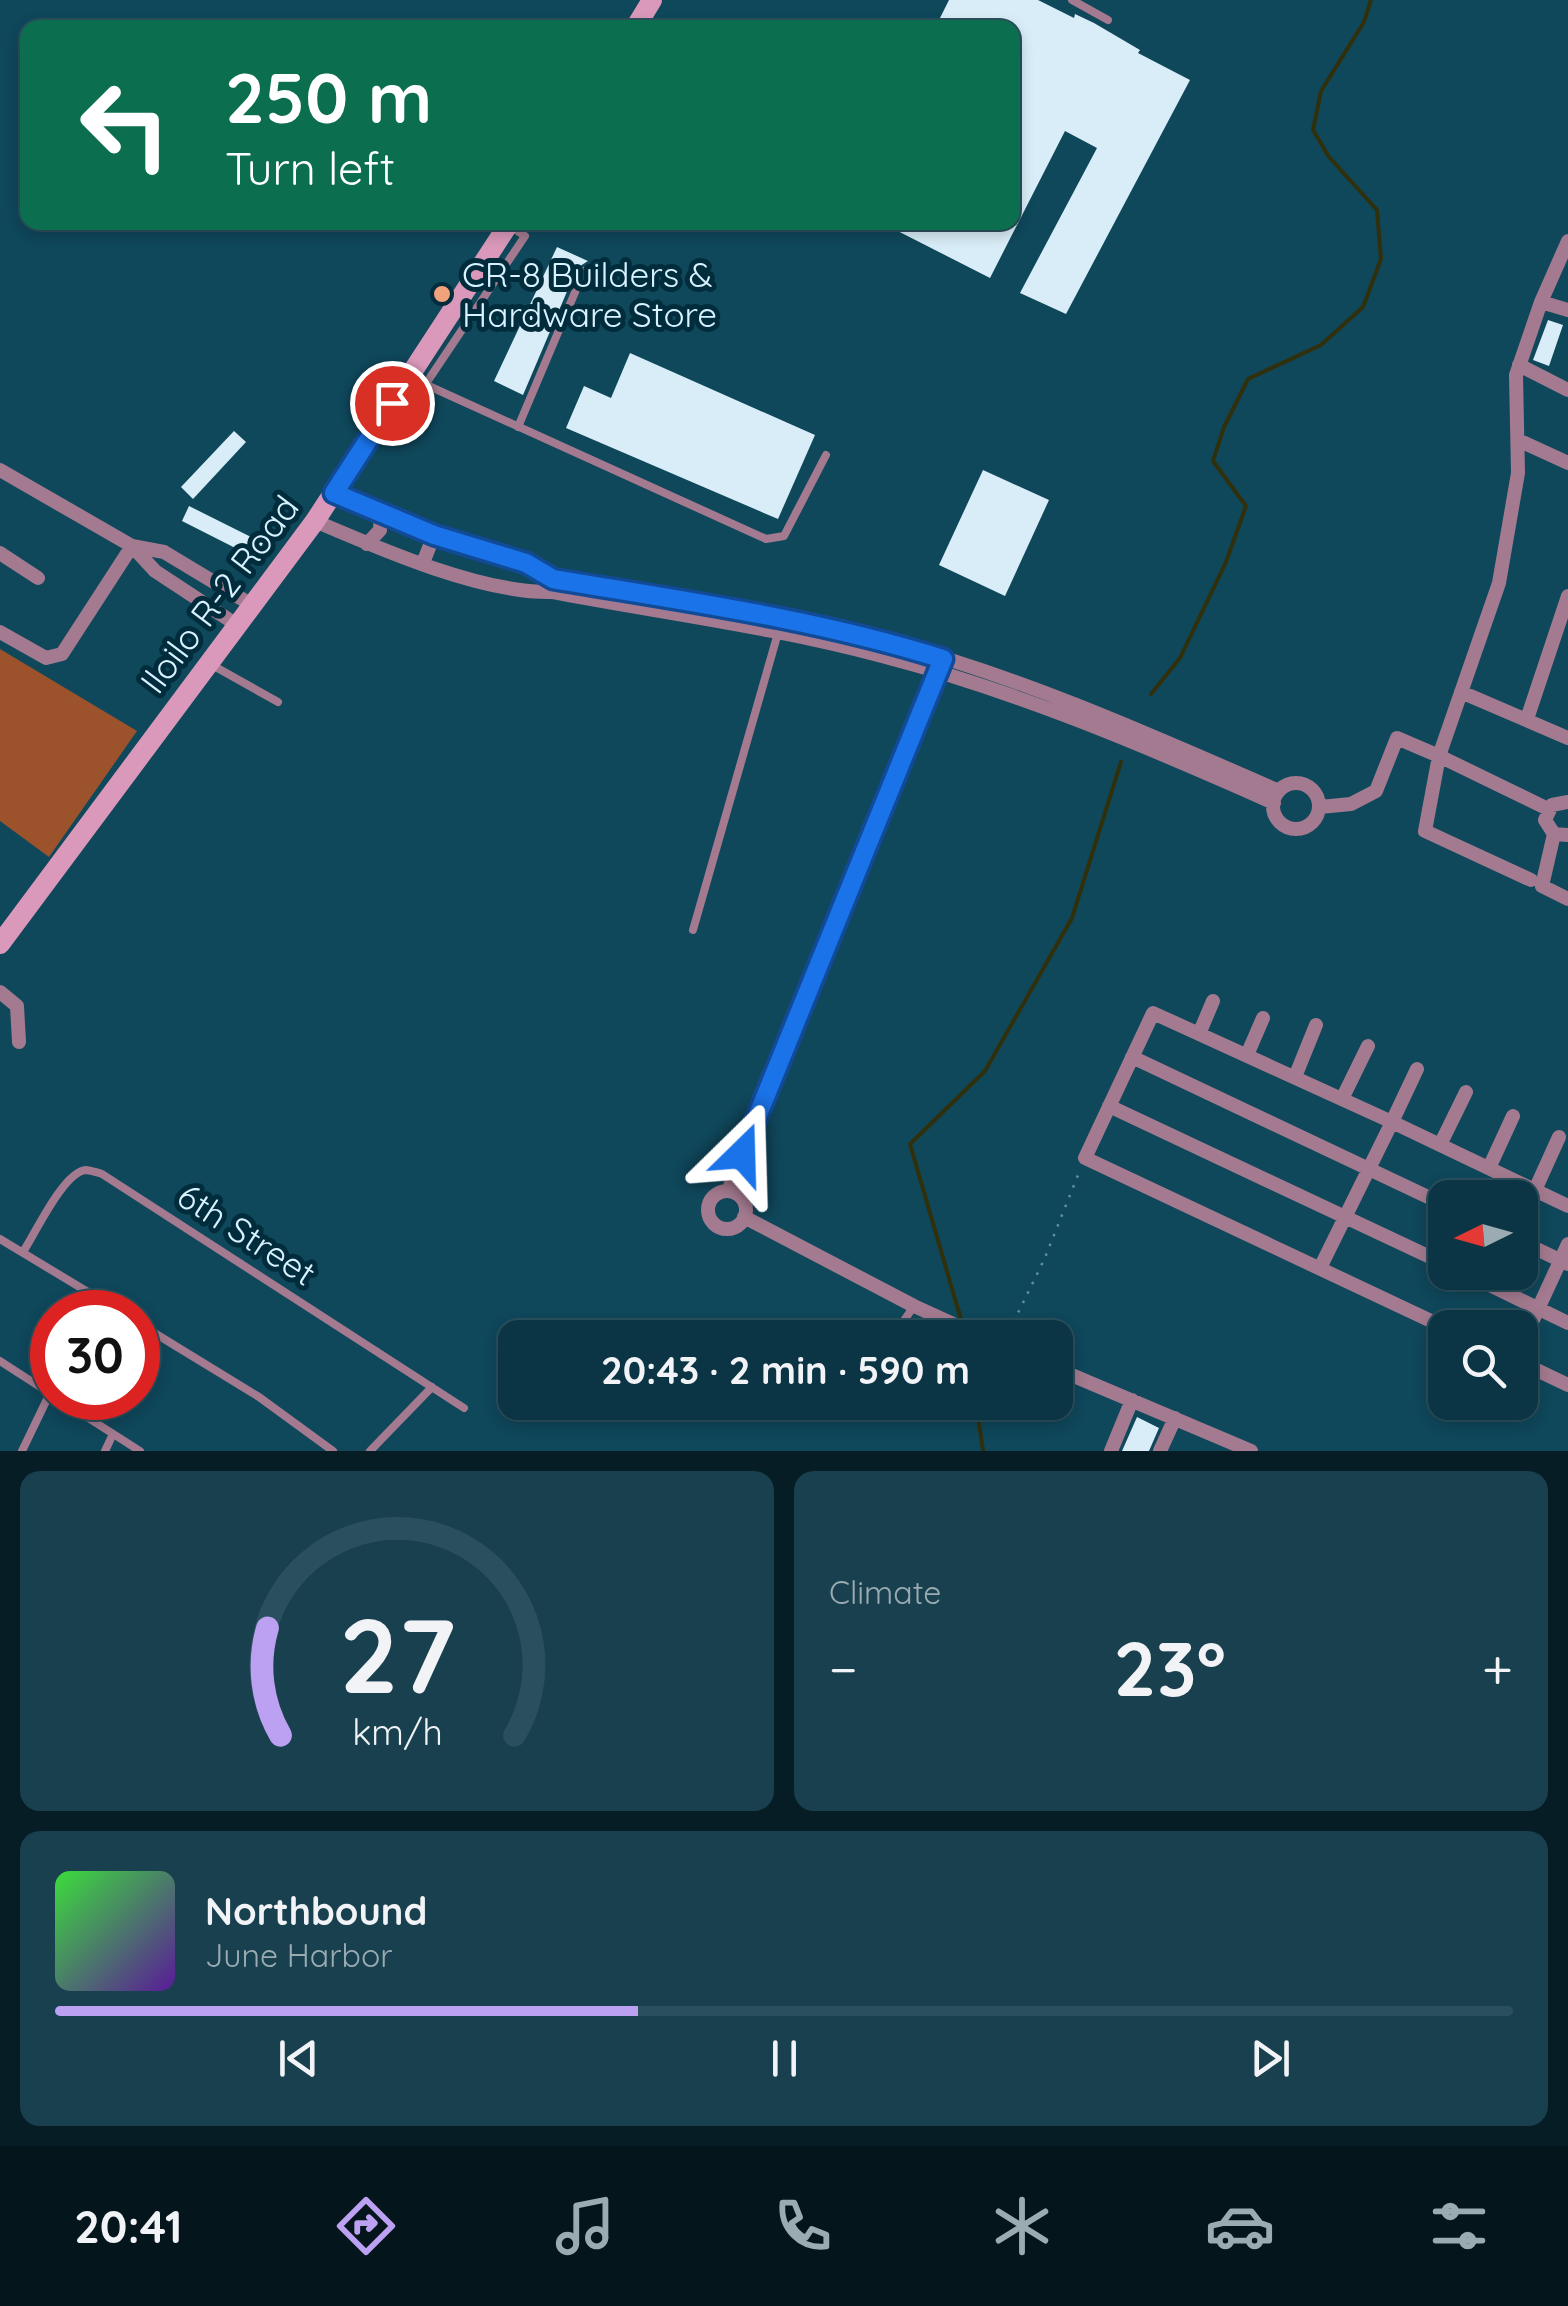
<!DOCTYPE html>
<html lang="en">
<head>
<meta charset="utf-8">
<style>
  :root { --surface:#0b3544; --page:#19404f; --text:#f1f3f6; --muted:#9aabb2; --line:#2b505d; --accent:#bca0f2 }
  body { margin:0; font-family:Quicksand,sans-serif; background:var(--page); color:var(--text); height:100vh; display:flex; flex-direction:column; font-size:38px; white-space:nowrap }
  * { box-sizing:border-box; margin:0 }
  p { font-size:32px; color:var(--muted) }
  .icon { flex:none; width:55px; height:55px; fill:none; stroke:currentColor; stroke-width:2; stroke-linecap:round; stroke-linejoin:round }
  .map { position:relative; height:1451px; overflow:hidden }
  .sheet { display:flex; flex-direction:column; gap:20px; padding:20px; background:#061d25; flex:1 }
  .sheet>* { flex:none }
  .banner { position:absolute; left:20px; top:20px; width:1000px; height:210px; border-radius:20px; box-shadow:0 5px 15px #0003,0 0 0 2px var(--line); background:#0b6e4f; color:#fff; overflow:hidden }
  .needle { width:65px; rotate:265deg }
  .buttons { position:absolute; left:1428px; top:1180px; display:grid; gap:20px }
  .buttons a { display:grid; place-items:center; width:110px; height:110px; border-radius:20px; background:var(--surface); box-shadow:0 5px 15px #0003,0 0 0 2px var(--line); font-size:50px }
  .speed { position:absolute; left:30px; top:1290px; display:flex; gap:20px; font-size:50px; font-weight:700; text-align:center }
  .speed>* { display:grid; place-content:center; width:130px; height:130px; border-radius:50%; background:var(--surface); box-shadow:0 5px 15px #0003,0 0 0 2px var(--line); line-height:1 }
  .speed .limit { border:15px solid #d22; background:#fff; color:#111 }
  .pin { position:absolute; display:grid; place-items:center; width:85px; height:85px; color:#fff; margin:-42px; border:5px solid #fff; border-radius:50%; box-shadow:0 2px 10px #0007 }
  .me { position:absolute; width:110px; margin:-55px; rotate:22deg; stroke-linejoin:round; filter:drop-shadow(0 0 8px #0008) }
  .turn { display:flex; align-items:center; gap:35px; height:210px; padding:0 40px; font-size:45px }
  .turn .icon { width:130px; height:130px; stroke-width:2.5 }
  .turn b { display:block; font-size:70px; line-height:85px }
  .big { font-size:75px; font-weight:700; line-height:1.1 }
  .sheet .widget { flex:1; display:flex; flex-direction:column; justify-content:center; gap:15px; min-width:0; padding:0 35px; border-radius:20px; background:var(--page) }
  .sheet .dial { align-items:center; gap:0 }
  .dial svg { height:260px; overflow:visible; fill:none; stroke:var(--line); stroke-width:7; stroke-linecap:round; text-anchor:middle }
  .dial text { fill:var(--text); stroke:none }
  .song { display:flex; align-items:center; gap:30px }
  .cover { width:120px; height:120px; border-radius:15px; background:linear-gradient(135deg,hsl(120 70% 55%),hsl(270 70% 35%)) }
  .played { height:10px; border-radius:5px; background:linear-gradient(90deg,var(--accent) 40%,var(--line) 40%) }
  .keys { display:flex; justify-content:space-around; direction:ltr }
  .heat { display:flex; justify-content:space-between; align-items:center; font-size:55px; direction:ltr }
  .sheet .tiles { flex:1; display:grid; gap:20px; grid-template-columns:1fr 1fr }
  .widget:last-child { grid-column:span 2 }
  .trip { position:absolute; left:498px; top:1320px; width:575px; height:100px; border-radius:20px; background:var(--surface); box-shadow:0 5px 15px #0003,0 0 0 2px var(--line); font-weight:700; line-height:100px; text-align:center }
  .tab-bar { display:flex; height:160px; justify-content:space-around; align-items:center; background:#04151b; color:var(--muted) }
  .tab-bar .icon { width:70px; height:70px }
  .tab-bar .current { color:var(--accent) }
  .tab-bar b { font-size:45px; color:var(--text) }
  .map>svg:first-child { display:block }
</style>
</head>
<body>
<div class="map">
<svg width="1568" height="1451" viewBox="0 0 1568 1451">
  <rect width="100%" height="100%" fill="#0f475b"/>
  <!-- green -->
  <path fill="#9c532b" d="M0 649 137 731 49 857 0 821Z"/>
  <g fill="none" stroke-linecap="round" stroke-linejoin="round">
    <!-- stream -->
    <path stroke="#31300d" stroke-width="4" d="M1151 694 1180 658 1226 562 1246 506 1213 461 1224 427 1248 379 1321 345 1363 307 1381 259 1377 210 1329 157 1313 130 1321 91 1364 22 1371 0
      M962 1323 910 1144 985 1071 1072 918 1121 762
      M976 1402 983 1451"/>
  </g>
  <!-- building -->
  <path fill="#d8edf7" d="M949 0H1038L1074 18 1075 14 1094 23 1140 50 1138 53 1190 80 1066 314 1020 293 1097 148 1065 131 990 278 880 222H1012V28H935Z
    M557 247 588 261 577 268 523 395 494 381Z
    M1548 320 1563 325 1549 366 1533 360Z
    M630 353 815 435 778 519 566 428 584 386 611 398Z
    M234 431 246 442 193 499 181 487Z
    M983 470 1049 500 1005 596 939 565Z
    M189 506 263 543 255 558 182 521Z
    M1137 1417 1159 1428 1149 1451H1122Z"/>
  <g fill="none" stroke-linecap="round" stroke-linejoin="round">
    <!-- path -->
    <path stroke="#648fa0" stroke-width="2.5" stroke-dasharray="2.5 8" stroke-linecap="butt" d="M995 1333 1016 1317 1044 1260 1080 1170"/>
    <!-- service -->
    <path stroke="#a37a8f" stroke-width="8" d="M1072 0 1108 20
      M409 377 766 539 784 536 826 455
      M425 385 525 236 511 227
      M518 427 584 271
      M212 665 278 702
      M693 930 778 633
      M0 1239 121 1312
      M23 1252C35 1234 64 1171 86 1170 88 1170 100 1173 102 1174L464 1408
      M138 1323 259 1397 333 1451
      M892 1338 914 1306
      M0 1361 51 1394
      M57 1398 140 1451
      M22 1451 50 1393
      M105 1451 113 1434
      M370 1451 432 1387"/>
    <!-- minor -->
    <path stroke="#a37a8f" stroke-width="14" d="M1541 302 1568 310
      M1519 365 1568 390
      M1518 440 1568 463
      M0 470 132 546 155 571 237 625
      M334 493 434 535 525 563 553 579C665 598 779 613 889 642 1024 678 1151 735 1279 791
      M315 521C380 549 483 594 553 592 663 613 774 627 882 656 1017 691 1146 746 1274 803
      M367 544 380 530 381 512
      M132 546 164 552 252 605
      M0 553 38 578
      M423 563 434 535
      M0 632 46 658 62 654 132 546
      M1461 692 1568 738
      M1527 719 1568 596
      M1273 806a23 23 0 1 1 46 0a23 23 0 1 1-46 0Z
      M1568 802 1552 805 1545 820 1554 834 1568 835
      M1320 807 1351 804 1376 791 1397 738 1439 756 1499 583 1518 473 1516 375 1541 302 1568 241
      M1554 834 1542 886 1568 899
      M1531 880 1425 831 1439 756 1548 809
      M0 992 17 1006 19 1042
      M1199 1034 1213 1001
      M1247 1055 1263 1018
      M1132 1057 1445 1205
      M1417 1069 1392 1122 1153 1013 1085 1158 1446 1328
      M1295 1077 1316 1025
      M1342 1099 1368 1046
      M1109 1106 1445 1264
      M1440 1145 1466 1092
      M1489 1168 1513 1116
      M1535 1190 1559 1137
      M728 1191 939 668
      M708 1210a19 19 0 1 1 38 0a19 19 0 1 1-38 0Z
      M744 1217 914 1306 984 1338
      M1520 1241 1568 1264
      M1320 1268 1392 1122 1568 1206
      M1463 1272 1568 1323
      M1520 1348 1568 1244
      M1520 1362 1568 1385
      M1055 1368 1251 1451
      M1111 1451 1132 1400
      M1160 1451 1175 1418"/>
    <!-- secondary -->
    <path stroke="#da99ba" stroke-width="20" d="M635 28 652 0
      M0 944 315 521 510 222"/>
  </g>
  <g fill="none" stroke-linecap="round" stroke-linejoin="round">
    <defs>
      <path id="route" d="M392 403 334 493 434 535 526 563 553 579C684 601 816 619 943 659L742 1154"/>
    </defs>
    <!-- route casing -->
    <use href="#route" stroke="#114b97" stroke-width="25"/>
    <!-- route -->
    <use href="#route" stroke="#1a73e8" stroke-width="18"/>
  </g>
  <!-- markers -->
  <circle fill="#f0a27a" stroke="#002c3c" stroke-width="4" cx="442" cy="294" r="10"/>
  <g text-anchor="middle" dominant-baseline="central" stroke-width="10" stroke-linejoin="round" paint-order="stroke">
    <!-- poi labels -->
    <g font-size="35" fill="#d8f2ff" stroke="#002c3c" text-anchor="start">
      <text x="462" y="274">CR-8 Builders &amp;<tspan x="462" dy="40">Hardware Store</tspan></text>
    </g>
    <!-- street labels -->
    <g font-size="35" fill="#d8f2ff" stroke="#002c3c">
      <text transform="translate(219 594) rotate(-53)">Iloilo R-2 Road</text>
      <text transform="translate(247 1234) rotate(33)">6th Street</text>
    </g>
  </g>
</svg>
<div class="buttons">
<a><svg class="needle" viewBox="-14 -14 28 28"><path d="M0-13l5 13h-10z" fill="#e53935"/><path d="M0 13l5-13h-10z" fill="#9aabb2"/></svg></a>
<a><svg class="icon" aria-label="search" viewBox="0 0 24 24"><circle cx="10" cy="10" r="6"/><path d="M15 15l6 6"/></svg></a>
</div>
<div class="speed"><div class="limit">30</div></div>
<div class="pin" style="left:392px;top:403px;background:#d93025"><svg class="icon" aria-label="arrive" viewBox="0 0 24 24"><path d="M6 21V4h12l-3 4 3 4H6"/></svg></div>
<svg class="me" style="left:742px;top:1154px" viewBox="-20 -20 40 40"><path d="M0-17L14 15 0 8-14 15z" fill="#1a73e8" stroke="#fff" stroke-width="4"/></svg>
<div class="trip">20:43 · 2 min · 590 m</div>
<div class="banner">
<div class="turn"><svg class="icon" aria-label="left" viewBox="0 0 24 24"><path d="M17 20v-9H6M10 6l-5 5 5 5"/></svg><div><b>250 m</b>Turn left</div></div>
</div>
</div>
<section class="sheet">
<div class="tiles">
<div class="widget dial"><svg viewBox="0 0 100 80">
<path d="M14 69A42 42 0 1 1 86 69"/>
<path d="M14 69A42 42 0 0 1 10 36" stroke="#bca0f2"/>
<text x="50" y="56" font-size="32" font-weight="700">27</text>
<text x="50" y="72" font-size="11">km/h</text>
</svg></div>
<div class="widget"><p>Climate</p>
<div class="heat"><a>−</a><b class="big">23°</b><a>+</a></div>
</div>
<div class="widget">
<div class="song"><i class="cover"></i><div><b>Northbound</b><p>June Harbor</p></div></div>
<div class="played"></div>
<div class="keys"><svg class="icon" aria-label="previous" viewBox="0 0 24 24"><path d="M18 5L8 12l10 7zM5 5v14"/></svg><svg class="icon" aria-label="pause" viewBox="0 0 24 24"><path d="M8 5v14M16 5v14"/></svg><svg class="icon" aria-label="next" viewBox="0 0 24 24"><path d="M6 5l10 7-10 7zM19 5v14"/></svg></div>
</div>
</div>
</section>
<nav class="tab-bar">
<b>20:41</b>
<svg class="icon current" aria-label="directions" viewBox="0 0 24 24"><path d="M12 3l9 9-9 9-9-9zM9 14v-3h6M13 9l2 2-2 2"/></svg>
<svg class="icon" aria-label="music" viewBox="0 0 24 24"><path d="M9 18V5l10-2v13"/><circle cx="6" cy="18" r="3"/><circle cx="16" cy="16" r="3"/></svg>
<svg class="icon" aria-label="phone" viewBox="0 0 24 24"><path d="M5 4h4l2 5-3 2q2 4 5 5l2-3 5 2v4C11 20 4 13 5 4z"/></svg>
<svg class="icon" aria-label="climate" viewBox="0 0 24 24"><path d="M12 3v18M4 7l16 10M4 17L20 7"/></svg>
<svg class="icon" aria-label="car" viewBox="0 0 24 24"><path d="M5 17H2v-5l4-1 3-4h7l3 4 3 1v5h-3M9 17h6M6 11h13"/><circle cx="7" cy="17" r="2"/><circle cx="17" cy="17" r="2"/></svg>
<svg class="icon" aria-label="filters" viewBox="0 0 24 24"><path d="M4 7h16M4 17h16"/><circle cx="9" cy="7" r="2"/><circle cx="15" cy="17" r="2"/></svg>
</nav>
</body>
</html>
